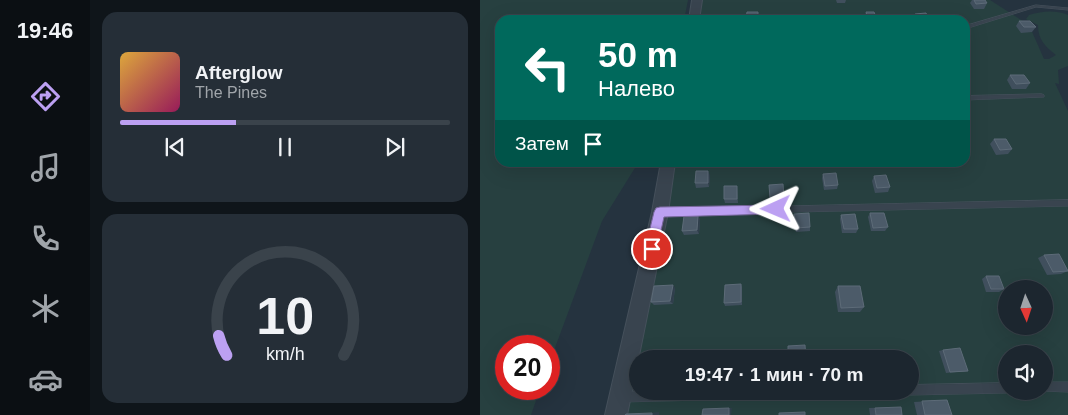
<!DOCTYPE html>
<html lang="ru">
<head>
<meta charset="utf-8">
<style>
  :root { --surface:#1c262f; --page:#252e37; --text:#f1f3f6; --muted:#a0a5aa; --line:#3a434b; --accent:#bca0f2 }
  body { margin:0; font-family:Arial,sans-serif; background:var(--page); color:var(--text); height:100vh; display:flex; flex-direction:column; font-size:19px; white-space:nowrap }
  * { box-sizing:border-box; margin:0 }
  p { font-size:16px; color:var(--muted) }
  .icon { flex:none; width:28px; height:28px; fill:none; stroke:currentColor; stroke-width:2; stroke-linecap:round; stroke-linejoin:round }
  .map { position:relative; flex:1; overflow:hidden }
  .drawer { display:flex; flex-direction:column; gap:12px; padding:12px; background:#0f151a; width:390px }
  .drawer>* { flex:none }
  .banner { position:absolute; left:15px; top:15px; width:475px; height:152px; border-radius:15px; box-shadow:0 5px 20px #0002,0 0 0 1px var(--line); background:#00695c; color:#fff; overflow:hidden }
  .needle { width:32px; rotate:177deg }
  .tools { position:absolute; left:518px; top:280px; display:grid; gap:10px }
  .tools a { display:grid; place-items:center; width:55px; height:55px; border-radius:50%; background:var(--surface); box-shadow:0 5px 20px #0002,0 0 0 1px var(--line); font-size:25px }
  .speed { position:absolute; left:15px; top:335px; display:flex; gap:10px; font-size:25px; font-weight:700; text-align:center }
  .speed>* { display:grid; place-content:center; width:65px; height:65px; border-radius:50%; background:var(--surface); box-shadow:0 5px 20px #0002,0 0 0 1px var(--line); line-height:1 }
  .speed .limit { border:8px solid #d22; background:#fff; color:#111 }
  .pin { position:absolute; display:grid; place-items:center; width:42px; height:42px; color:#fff; margin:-21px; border:2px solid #fff; border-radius:50%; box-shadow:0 1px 5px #0007 }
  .me { position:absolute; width:55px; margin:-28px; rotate:269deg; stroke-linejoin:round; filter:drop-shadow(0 0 4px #0008) }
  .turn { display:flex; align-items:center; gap:18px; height:105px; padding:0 20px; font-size:22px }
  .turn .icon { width:65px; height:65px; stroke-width:2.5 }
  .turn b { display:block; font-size:35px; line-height:42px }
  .then { display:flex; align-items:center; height:48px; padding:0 20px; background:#0003; gap:10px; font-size:19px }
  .drawer .card { flex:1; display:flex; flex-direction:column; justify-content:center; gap:8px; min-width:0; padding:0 18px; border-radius:15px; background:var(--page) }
  .drawer .dial { align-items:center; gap:0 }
  .dial svg { height:130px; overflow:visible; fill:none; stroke:var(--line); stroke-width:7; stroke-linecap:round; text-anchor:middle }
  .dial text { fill:var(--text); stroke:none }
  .song { display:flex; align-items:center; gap:15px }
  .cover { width:60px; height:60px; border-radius:8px; background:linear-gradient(135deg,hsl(40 70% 55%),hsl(330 70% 35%)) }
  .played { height:5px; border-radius:2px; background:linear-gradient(90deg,var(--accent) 35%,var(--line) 35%) }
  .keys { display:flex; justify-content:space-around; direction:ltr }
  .trip { position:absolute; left:149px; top:350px; width:290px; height:50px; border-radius:25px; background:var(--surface); box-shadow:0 5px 20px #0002,0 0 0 1px var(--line); font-weight:800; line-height:50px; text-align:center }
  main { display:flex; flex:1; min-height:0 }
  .dock { display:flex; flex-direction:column; width:90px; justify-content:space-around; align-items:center; background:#0b0f13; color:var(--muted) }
  .dock .icon { width:35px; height:35px }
  .dock .on { color:var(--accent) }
  .dock b { font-size:22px; color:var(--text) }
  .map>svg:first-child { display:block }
</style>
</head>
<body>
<main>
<nav class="dock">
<b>19:46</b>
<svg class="icon on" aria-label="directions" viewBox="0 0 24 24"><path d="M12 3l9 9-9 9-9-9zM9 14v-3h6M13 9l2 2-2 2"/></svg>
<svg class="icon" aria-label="music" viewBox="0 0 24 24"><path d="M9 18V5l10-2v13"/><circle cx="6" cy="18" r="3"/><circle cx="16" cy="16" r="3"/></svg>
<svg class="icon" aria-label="phone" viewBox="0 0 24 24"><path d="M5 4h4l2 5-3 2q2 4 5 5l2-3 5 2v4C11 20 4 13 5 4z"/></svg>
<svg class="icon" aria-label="climate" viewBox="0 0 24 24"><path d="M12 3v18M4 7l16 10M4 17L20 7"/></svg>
<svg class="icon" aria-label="car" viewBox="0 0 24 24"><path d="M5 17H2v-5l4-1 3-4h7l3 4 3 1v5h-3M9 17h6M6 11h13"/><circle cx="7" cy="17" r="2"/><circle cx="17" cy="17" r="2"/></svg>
</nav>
<section class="drawer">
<div class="card">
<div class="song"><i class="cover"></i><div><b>Afterglow</b><p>The Pines</p></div></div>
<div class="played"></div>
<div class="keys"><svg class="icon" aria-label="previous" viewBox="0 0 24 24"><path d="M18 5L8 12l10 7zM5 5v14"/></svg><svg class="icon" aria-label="pause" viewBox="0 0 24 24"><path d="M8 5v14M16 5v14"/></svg><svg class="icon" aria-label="next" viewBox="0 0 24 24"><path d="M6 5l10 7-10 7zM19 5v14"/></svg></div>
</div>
<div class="card dial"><svg viewBox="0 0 100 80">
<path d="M14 69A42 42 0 1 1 86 69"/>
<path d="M14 69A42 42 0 0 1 9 57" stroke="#bca0f2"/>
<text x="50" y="56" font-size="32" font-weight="700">10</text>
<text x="50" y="72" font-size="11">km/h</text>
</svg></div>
</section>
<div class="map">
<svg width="588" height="415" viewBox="0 0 588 415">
  <rect width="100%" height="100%" fill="#25333f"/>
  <!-- green -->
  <path fill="#274040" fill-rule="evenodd" d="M0 0H208L204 20H20V162L158 163 122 221 69 364V346H26V389H60L51 415H0Z
    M222 0H510L549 25 564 59H569L576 55C565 46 558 40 558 25L546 19 549 15C563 11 575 10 588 15V66L578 70 579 84 575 83 588 111V415H141L190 163 485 162V20H218ZM526 289H564V326H526ZM526 354H564V391H526ZM158 359H430V391H158Z"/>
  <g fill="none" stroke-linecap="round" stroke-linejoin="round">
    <defs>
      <path id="lane" d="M556 5 588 8V10L556 7 485 29V26Z
        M562 94 564 95V97L485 100V96Z
        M588 200V206L180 215 177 214 176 212 177 210 180 209Z
        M564 382H588V392L562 391H564Z
        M526 383V391H530L526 393 430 395 426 394 425 391H430V385Z
        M167 391H391L390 395 386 396 142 402 138 401 137 397 138 393 142 392Z"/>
      <path id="street" d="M212 0H222L219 20H209Z
        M181 162H195L188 212 147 415H125L172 212Z"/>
    </defs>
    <!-- lane casing -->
    <use href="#lane" stroke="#45505b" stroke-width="1"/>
    <!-- street casing -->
    <use href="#street" stroke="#45505b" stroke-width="2"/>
    <!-- lane -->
    <use href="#lane" fill="#39444f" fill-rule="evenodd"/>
    <!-- street -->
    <use href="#street" fill="#39444f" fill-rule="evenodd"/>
  </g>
  <!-- wall -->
  <path fill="#404f5d" d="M356 0H366L365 3H357Z
    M492 0H505L507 3 504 9H494L490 3Z
    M267 12H278V20H267Z
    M386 12 396 17V20H385L384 18Z
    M435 14 449 19V20H434L433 19Z
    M539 21 556 27 552 32 541 33 536 26Z
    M530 75 550 83 546 89H532L527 80Z
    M514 139 532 149 528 154 516 155 510 144Z
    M343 174 358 185 357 189 344 190 342 178Z
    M230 175 229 187 216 188 215 183Z
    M394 176 410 187 408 192 395 193 392 181Z
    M289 185 304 197V201L290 202Z
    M257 186 258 203H245L244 199Z
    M390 213 408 227 405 231H391L388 217Z
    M314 214 330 227V231L316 232 314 218Z
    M361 215 378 229 376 233H362L360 219Z
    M218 216 220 220 219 234 204 235 202 231Z
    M564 255 588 271 581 274 567 275 558 258Z
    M506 276 524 289 519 292H506L502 279Z
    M261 284 262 287V305L245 306 244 303Z
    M358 286 384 307 380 312H358L355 292Z
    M195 288 193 304 174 305 171 302Z
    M463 350 488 371 466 373 459 351Z
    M467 400 472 415H437L434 402Z
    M421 407 422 415H390L389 408Z"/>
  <!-- shaded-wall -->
  <path fill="#303f4c" d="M228 171 230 175 229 187 228 183Z
    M218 216 220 220 219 234 217 230Z
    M193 285 195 288 193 304 190 301Z
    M249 408H252L251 415H249Z
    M179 412V415H172V413Z"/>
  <!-- building -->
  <path fill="#4c5b69" stroke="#5d6b78" d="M494 0H505L507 3 496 4Z
    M267 12H278V17L266 18Z
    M386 12H394L396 17 388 18Z
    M446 13 449 19H438L435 14Z
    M304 15H312L313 20H304Z
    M369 16H378L379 20H370Z
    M539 21H550L556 27H544Z
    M530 75H544L550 83 536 84Z
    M514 139H526L532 149 520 150Z
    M216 171H228V183H215Z
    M356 173 358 185 345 186 343 174Z
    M406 175 410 187 397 188 394 176Z
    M303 184 304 197 290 198 289 185Z
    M244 186H257V199H244Z
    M329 213 330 227 316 228 314 214Z
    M390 213H404L408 227 393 228Z
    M375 214 378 229H364L361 215Z
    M204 216H218L217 230 202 231Z
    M579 254 588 271 573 272 564 255Z
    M506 276H519L524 289H511Z
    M261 284V302L244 303 245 285Z
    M193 285 190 301 171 302 174 286Z
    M358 286H380L384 307 361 308Z
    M325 345 326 359H308V346Z
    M480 348 488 371 470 372 463 350Z
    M467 400 472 415H445L442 401Z
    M421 407 422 415H396L395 408Z
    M249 408V415H222L223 409Z
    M325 412V415H299V413Z
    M172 413V415H145L146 414Z"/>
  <!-- route -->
  <path fill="#bca0f2" stroke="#7a689d" d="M296 205 300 206 302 209 300 213 296 214 184 217 176 253 172 254 167 253 165 249 174 212 176 208 180 207Z"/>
</svg>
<div class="tools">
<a><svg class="needle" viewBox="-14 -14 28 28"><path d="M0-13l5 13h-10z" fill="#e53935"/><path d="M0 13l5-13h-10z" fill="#a0a5aa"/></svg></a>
<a><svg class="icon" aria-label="sound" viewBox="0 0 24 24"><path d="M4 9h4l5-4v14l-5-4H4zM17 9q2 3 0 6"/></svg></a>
</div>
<div class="speed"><div class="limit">20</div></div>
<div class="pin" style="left:172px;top:249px;background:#d93025"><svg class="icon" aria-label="arrive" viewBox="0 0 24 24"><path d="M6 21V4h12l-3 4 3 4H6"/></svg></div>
<svg class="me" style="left:296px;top:209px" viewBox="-20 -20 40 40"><path d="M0-17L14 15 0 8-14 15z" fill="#bca0f2" stroke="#fff" stroke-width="4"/></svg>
<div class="trip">19:47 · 1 мин · 70 m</div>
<div class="banner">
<div class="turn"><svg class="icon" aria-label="left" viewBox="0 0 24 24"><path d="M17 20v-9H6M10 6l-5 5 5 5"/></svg><div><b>50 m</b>Налево</div></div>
<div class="then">Затем<svg class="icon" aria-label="arrive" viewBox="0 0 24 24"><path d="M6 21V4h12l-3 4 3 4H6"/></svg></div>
</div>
</div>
</main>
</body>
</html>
